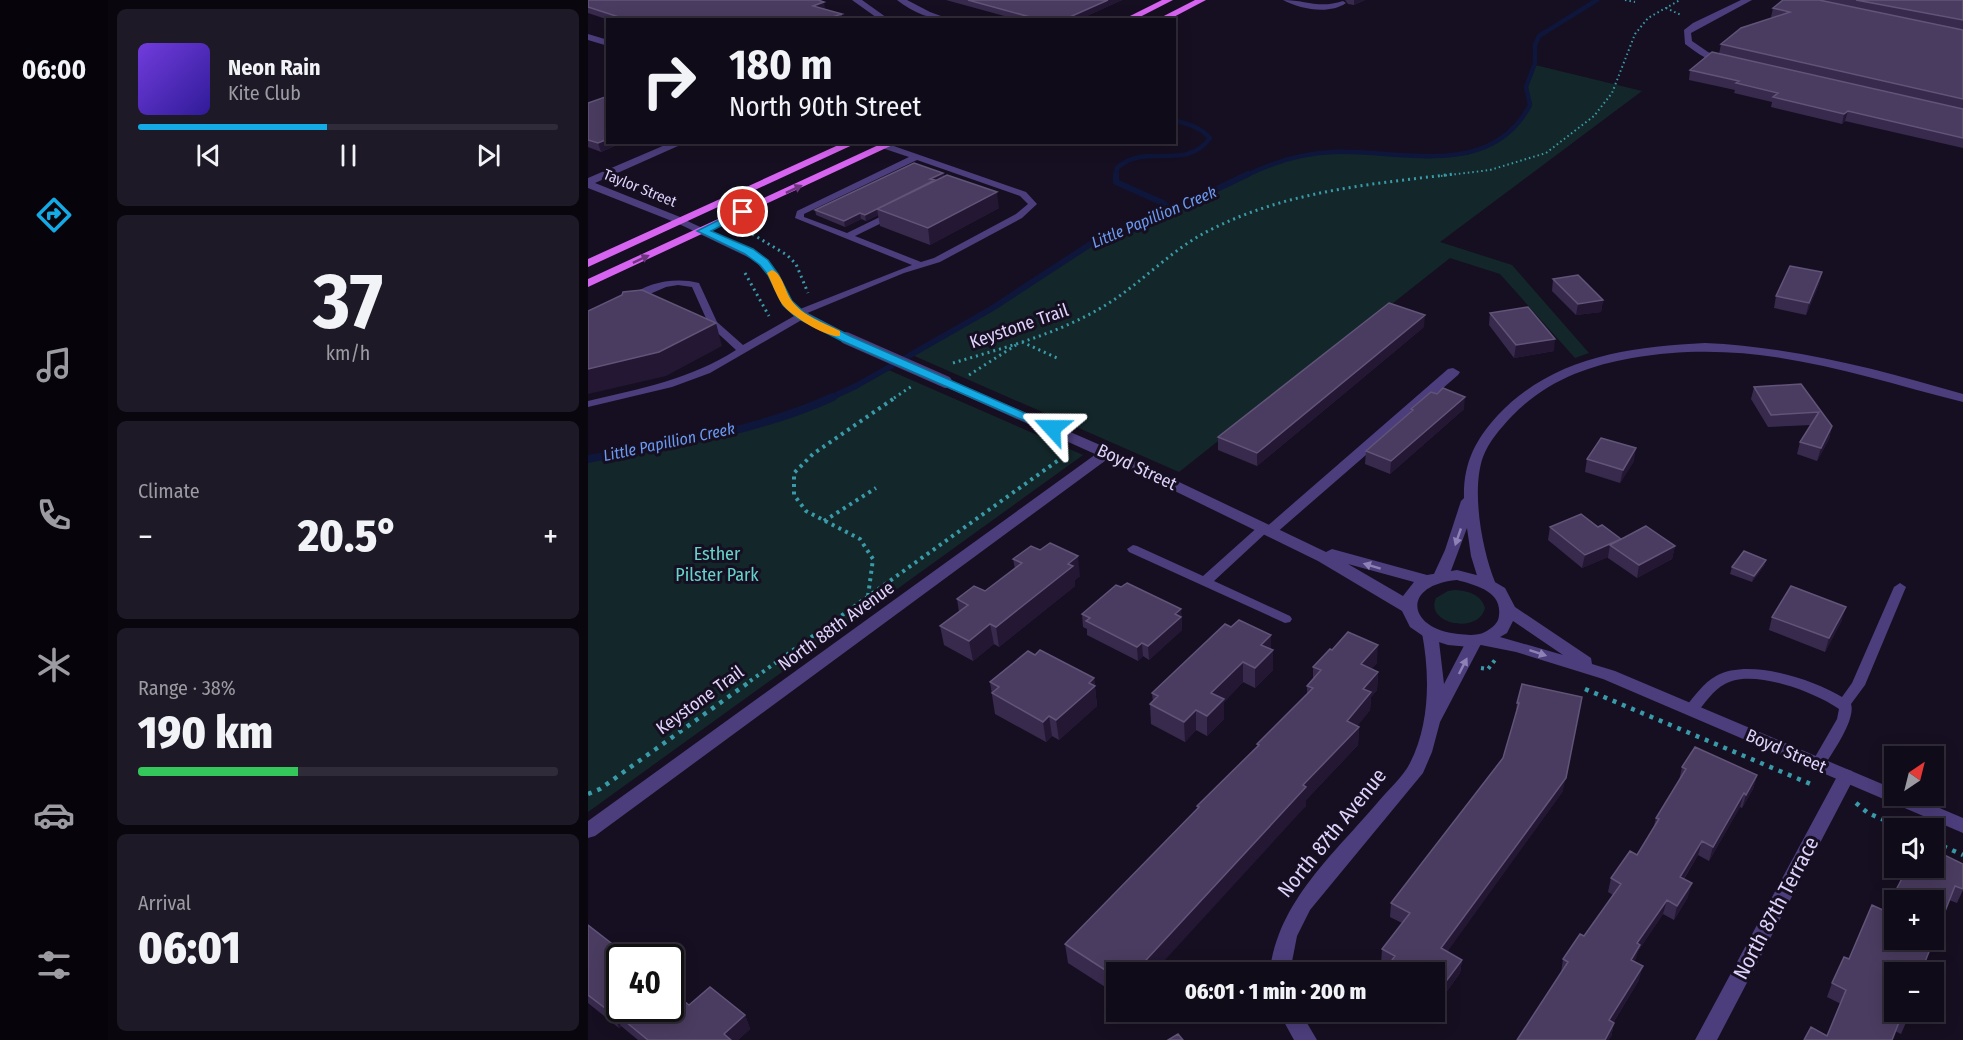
<!DOCTYPE html>
<html lang="en">
<head>
<meta charset="utf-8">
<style>
  :root { --surface:#100b19; --page:#1e1926; --text:#f1f3f6; --muted:#9c9ba2; --line:#302b38; --accent:#14aae6 }
  body { margin:0; font-family:"Fira Sans Condensed",sans-serif; background:var(--page); color:var(--text); height:100vh; display:flex; flex-direction:column; font-size:22px; white-space:nowrap }
  * { box-sizing:border-box; margin:0 }
  p { font-size:20px; color:var(--muted) }
  .icon { flex:none; width:33px; height:33px; fill:none; stroke:currentColor; stroke-width:2; stroke-linecap:round; stroke-linejoin:round }
  .map { position:relative; flex:1; overflow:hidden }
  .details { display:flex; flex-direction:column; gap:9px; padding:9px; background:#09060e; width:480px }
  .details>* { flex:none }
  .guide { position:absolute; left:18px; top:18px; width:570px; height:126px; border-radius:0px; box-shadow:0 3px 15px #0003,0 0 0 2px var(--line); background:#100b19; color:var(--text); overflow:hidden }
  .needle { width:39px; rotate:35deg }
  .fabs { position:absolute; left:1296px; top:746px; display:grid; gap:12px }
  .fabs a { display:grid; place-items:center; width:60px; height:60px; border-radius:0px; background:var(--surface); box-shadow:0 3px 15px #0003,0 0 0 2px var(--line); font-size:30px }
  .speed { position:absolute; left:18px; top:944px; display:flex; gap:12px; font-size:30px; font-weight:700; text-align:center }
  .speed>* { display:grid; place-content:center; width:78px; height:78px; border-radius:50%; background:var(--surface); box-shadow:0 3px 15px #0003,0 0 0 2px var(--line); line-height:1 }
  .speed .limit { border:3px solid #111; border-radius:9px; background:#fff; color:#111 }
  .pin { position:absolute; display:grid; place-items:center; width:51px; height:51px; color:#fff; margin:-26px; border:3px solid #fff; border-radius:50%; box-shadow:0 2px 6px #0007 }
  .me { position:absolute; width:66px; margin:-33px; rotate:294deg; stroke-linejoin:round; filter:drop-shadow(0 0 4px #0008) }
  .turn { display:flex; align-items:center; gap:21px; height:126px; padding:0 24px; font-size:27px }
  .turn .icon { width:78px; height:78px; stroke-width:2.5 }
  .turn b { display:block; font-size:42px; line-height:51px }
  .big { font-size:45px; font-weight:800; line-height:1.1 }
  .details .tile { flex:1; display:flex; flex-direction:column; justify-content:center; gap:9px; min-width:0; padding:0 21px; border-radius:9px; background:var(--page) }
  .details .dial { align-items:center; gap:0 }
  .dial b { font-size:78px; line-height:1 }
  .song { display:flex; align-items:center; gap:18px }
  .cover { width:72px; height:72px; border-radius:9px; background:linear-gradient(135deg,hsl(260 70% 55%),hsl(250 70% 35%)) }
  .played { height:6px; border-radius:3px; background:linear-gradient(90deg,var(--accent) 45%,var(--line) 45%) }
  .keys { display:flex; justify-content:space-around; direction:ltr }
  .heat { display:flex; justify-content:space-between; align-items:center; font-size:33px; direction:ltr }
  .charge { height:9px; border-radius:4px; background:linear-gradient(90deg,#34c759 38%,var(--line) 0) }
  .trip { position:absolute; left:518px; top:962px; width:339px; height:60px; border-radius:0px; background:var(--surface); box-shadow:0 3px 15px #0003,0 0 0 2px var(--line); font-weight:800; line-height:60px; text-align:center }
  main { display:flex; flex:1; min-height:0 }
  .tabs { display:flex; flex-direction:column; width:108px; justify-content:space-around; align-items:center; background:#06040a; color:var(--muted) }
  .tabs .icon { width:42px; height:42px }
  .tabs .on { color:var(--accent) }
  .tabs b { font-size:27px; color:var(--text) }
  .map>svg:first-child { display:block }
</style>
</head>
<body>
<main>
<nav class="tabs">
<b>06:00</b>
<svg class="icon on" aria-label="directions" viewBox="0 0 24 24"><path d="M12 3l9 9-9 9-9-9zM9 14v-3h6M13 9l2 2-2 2"/></svg>
<svg class="icon" aria-label="music" viewBox="0 0 24 24"><path d="M9 18V5l10-2v13"/><circle cx="6" cy="18" r="3"/><circle cx="16" cy="16" r="3"/></svg>
<svg class="icon" aria-label="phone" viewBox="0 0 24 24"><path d="M5 4h4l2 5-3 2q2 4 5 5l2-3 5 2v4C11 20 4 13 5 4z"/></svg>
<svg class="icon" aria-label="climate" viewBox="0 0 24 24"><path d="M12 3v18M4 7l16 10M4 17L20 7"/></svg>
<svg class="icon" aria-label="car" viewBox="0 0 24 24"><path d="M5 17H2v-5l4-1 3-4h7l3 4 3 1v5h-3M9 17h6M6 11h13"/><circle cx="7" cy="17" r="2"/><circle cx="17" cy="17" r="2"/></svg>
<svg class="icon" aria-label="filters" viewBox="0 0 24 24"><path d="M4 7h16M4 17h16"/><circle cx="9" cy="7" r="2"/><circle cx="15" cy="17" r="2"/></svg>
</nav>
<section class="details">
<div class="tile">
<div class="song"><i class="cover"></i><div><b>Neon Rain</b><p>Kite Club</p></div></div>
<div class="played"></div>
<div class="keys"><svg class="icon" aria-label="previous" viewBox="0 0 24 24"><path d="M18 5L8 12l10 7zM5 5v14"/></svg><svg class="icon" aria-label="pause" viewBox="0 0 24 24"><path d="M8 5v14M16 5v14"/></svg><svg class="icon" aria-label="next" viewBox="0 0 24 24"><path d="M6 5l10 7-10 7zM19 5v14"/></svg></div>
</div>
<div class="tile dial"><b>37</b><p>km/h</p></div>
<div class="tile"><p>Climate</p>
<div class="heat"><a>−</a><b class="big">20.5°</b><a>+</a></div>
</div>
<div class="tile"><p>Range · 38%</p><b class="big">190 km</b><div class="charge"></div></div>
<div class="tile"><p>Arrival</p><b class="big">06:01</b></div>
</section>
<div class="map">
<svg width="1375" height="1040" viewBox="0 0 1375 1040">
  <rect width="100%" height="100%" fill="#160f21"/>
  <!-- green -->
  <path fill="#13272a" d="M947 65 1054 91 852 242 924 265 1001 353 987 358 912 274 862 258 591 472 322 354 435 290 484 254 504 243 546 229 677 166 719 154 747 152 802 153 849 158 878 155 893 150 932 122 942 105C934 81 937 87 947 65Z
    M296 368 495 455 0 812V459C109 439 199 427 296 368Z
    M867 590C880 591 893 594 897 608 891 635 836 624 848 598L860 591Z"/>
  <g fill="none" stroke-linecap="round" stroke-linejoin="round">
    <!-- stream-far2 -->
    <path stroke="#0e163b" stroke-width="4.5" d="M528 176 529 168C556 142 598 172 622 138 612 127 600 124 586 120
      M657 176C685 162 714 153 745 152 813 149 902 181 942 105L938 87 947 63V45L951 36 1009 0"/>
    <!-- stream-far1 -->
    <path stroke="#0e163b" stroke-width="6" d="M528 174V182L575 203 584 211
      M242 398 268 386 403 309 504 243 546 229 660 174"/>
    <!-- stream -->
    <path stroke="#0e163b" stroke-width="8" d="M0 459C83 444 168 432 245 397"/>
    <!-- path-far3 -->
    <path stroke="#399ba9" stroke-width="2" stroke-dasharray="1.5 3" stroke-linecap="butt" d="M1037 0 1047 2
      M1078 8 1093 15
      M853 176 902 170 958 153 1006 116 1024 93 1047 34 1060 18 1092 0"/>
    <!-- path-far2 -->
    <path stroke="#399ba9" stroke-width="3" stroke-dasharray="2 4" stroke-linecap="butt" d="M154 228 199 255 208 264 220 293
      M157 273 181 316
      M434 342 469 358
      M365 363C418 347 474 333 521 303 557 280 585 248 624 229 700 191 783 184 866 174
      M381 375 428 345
      M306 398 324 386"/>
    <!-- path-far1 -->
    <path stroke="#399ba9" stroke-width="4" stroke-dasharray="3 4.5" stroke-linecap="butt" d="M236 521 288 488
      M280 596 285 559 272 539 218 511 206 495V473L225 454 308 397
      M893 668 900 669 907 660
      M162 681 479 454"/>
    <!-- path -->
    <path stroke="#399ba9" stroke-width="4.5" stroke-dasharray="4 6" stroke-linecap="butt" d="M997 689 1225 785
      M0 794 12 789 164 680
      M1268 803 1280 813 1314 828
      M1346 842 1375 855"/>
    <!-- service -->
    <path fill="#4c3e7c" fill-rule="evenodd" d="M695 0C718 0 731 9 755 1L758 3C741 15 712 9 695 0Z
      M294 144H300L438 192 449 204 434 218 352 262 316 273 217 314 219 316 217 318 122 373 84 387 0 407V401C51 389 103 379 148 350L121 325 104 287 90 285 78 287 48 300 45 301 40 298C59 282 87 277 111 283L129 322 155 345 208 315 205 313 207 311 324 265 207 218 209 211 321 157 294 148ZM329 160 432 196 440 204 428 214 346 258 333 262 267 236 308 216V212H302L259 233 216 217V214Z
      M676 524 680 525 682 528 680 531 626 581 702 616 704 619 702 622 697 623 541 552 539 549 545 545 549 546 615 576 672 525Z
      M1312 583 1318 587 1277 685 1263 704C1268 720 1244 753 1235 768L1230 769 1225 768 1223 764 1249 719 1251 709C1227 692 1164 668 1137 684 1125 690 1117 703 1108 714H1098L1096 710 1098 706C1107 696 1115 683 1128 676 1161 658 1224 679 1254 697L1264 683 1306 587Z"/>
    <!-- minor -->
    <path fill="#4c3e7c" fill-rule="evenodd" d="M264 0H274L302 20H292Z
      M309 0H319L342 12 364 20C344 20 325 13 309 0Z
      M1153 0H1164L1103 33 1104 41 1120 52 1141 60V64C1125 65 1109 53 1097 44L1096 30 1105 23Z
      M0 34 20 40V46L0 40Z
      M84 142H99L7 183 97 219V223H89L0 188V178Z
      M1117 343C1206 347 1290 369 1375 394V402C1260 373 1166 337 1044 358 998 366 957 382 924 416 912 429 901 441 895 457 883 490 894 550 907 582L905 586H893L891 582 883 556 879 528 861 576 859 580H847L845 576 857 550 873 501 876 498C875 464 887 440 910 415 965 357 1040 347 1117 343Z
      M865 368 872 372 870 375 687 534H677L674 531 677 528 860 369Z
      M520 448 527 452 525 455 7 836 0 838V821L515 449Z
      M842 627 848 629 850 633 856 684 881 636H893L895 640 852 722 844 752 835 773 722 910 709 936 702 972H682C689 902 747 853 790 802 800 790 815 777 822 763 842 724 842 675 834 633L836 629Z
      M1258 769 1264 771 1267 776 1129 1040H1107L1252 771Z
      M690 1011H712L729 1040H706Z"/>
    <!-- tertiary -->
    <path fill="#4c3e7c" fill-rule="evenodd" d="M93 218 174 256 191 274 204 301 214 310 262 335 264 338 262 341H254L206 316 195 306 180 275 166 260 89 223 87 221Z
      M358 378 526 451 738 552 744 549 839 575 869 570 900 578 917 588 927 607 1003 658 1004 664 1027 671 1306 789V795H1321L1375 818V833L1015 679 928 652 893 645 882 647 860 645 838 638 822 627 814 611 730 561 556 476 353 385 351 382ZM760 564 826 582 815 596ZM869 580C887 585 914 591 911 615 911 623 904 628 897 632 889 636 879 635 870 634 819 629 813 585 869 580ZM925 621 975 655 912 637 919 633Z"/>
    <!-- primary -->
    <path fill="#d764f1" fill-rule="evenodd" d="M574 0H585L546 20H534Z
      M607 0H618L580 20H568Z
      M257 142H271L0 267V259Z
      M297 142H311L0 287V279Z"/>
    <!-- tertiary-bridge -->
    <path stroke="#4c3e7c" stroke-width="12" d="M258 338 358 382"/>
  </g>
  <!-- wall -->
  <path fill="#382a4d" d="M0 0 237 8 236 9 254 14V18L258 20H21L0 13Z
    M358 0H534L490 20H431Z
    M757 0H777L766 5 760 4Z
    M1195 0H1375V148L1257 121 1254 124 1183 107 1184 102 1146 93 1147 90 1101 80 1102 70 1131 54 1133 44 1185 17H1183L1185 8Z
    M20 87V142H36L13 152 0 147V103L19 96 16 88Z
    M355 173 356 176 411 208 342 245 292 226 290 215 278 221 273 219 257 227 228 215 227 210Z
    M1234 272 1231 284 1218 315 1186 308 1188 296Z
    M965 279 1015 300 1013 312 988 315 964 291Z
    M902 313 966 351 926 358 901 325Z
    M836 327 669 466 630 450V437Z
    M1213 384 1244 426 1241 439 1229 461 1209 454 1212 442 1223 425 1180 427 1163 399 1166 387Z
    M823 409H876L802 474 777 464 778 451 822 412Z
    M999 459 1046 461 1032 483 997 472Z
    M962 527H1010L1033 539 1087 546 1084 559 1049 578 1020 558V557L994 568 960 540Z
    M425 559 492 576 487 580V586L411 647 406 644 385 661 356 645 352 626 371 612 369 599 397 591 427 569Z
    M1178 560 1176 566 1164 582 1142 574 1144 567Z
    M533 587 593 609 594 630 561 660 555 656 550 661 499 635V629L495 627 494 614Z
    M1184 617 1254 620 1237 652 1181 630Z
    M643 627 683 635V649L685 670 667 688 655 682 636 702V719L619 736 608 730 597 742 563 724 562 704 565 702 564 693Z
    M447 655 506 678 509 706 471 740 464 736 458 742 407 714 402 682Z
    M789 663 783 669 790 672 789 690 783 697 782 710 769 726 771 727 770 745 718 800V806L528 972V994L480 963 477 944 609 809V806L669 748V744L719 695V686L725 679V667Z
    M934 684 975 791 859 951 874 960 872 973 854 998 846 993V972H796L799 966 793 963 794 949 814 923 802 917 803 903 915 758 927 717 929 703Z
    M1094 767 1169 775 1165 789 1154 808 1152 807 1121 861 1110 855 1096 879 1100 897 1086 920 1075 914 1050 951 1046 962 1051 980 1025 1023H1026L1023 1037 973 973 975 959 996 936 1025 895 1020 892 1023 878 1049 855 1066 826 1068 818 1091 781Z
    M1306 849V867H1346L1375 890 1369 903 1361 900 1306 972 1323 1011 1313 1034 1239 997 1244 983 1261 959 1297 911 1314 879 1297 871Z
    M0 925 101 1005 157 1015 162 1029 150 1040H50L33 1026 31 1028 0 1003Z"/>
  <!-- shaded-wall -->
  <path fill="#231734" d="M520 0H534L490 20H475Z
    M766 0H777L766 5Z
    M236 2 237 8 226 12 225 6Z
    M1260 111 1257 121 1254 124 1256 114Z
    M20 139V142H36L13 152 10 143Z
    M355 173 356 178 289 209 290 215 278 221 277 215Z
    M409 192 411 208 342 245 340 228Z
    M272 213 273 219 257 227 256 221Z
    M1234 272 1231 284 1218 315 1221 303Z
    M1015 300 1013 312 988 315 990 304Z
    M837 315 836 327 669 466V453Z
    M128 323 134 346 78 376 0 394V369Z
    M967 339 966 351 926 358 928 345Z
    M877 397 876 409 802 474 803 461Z
    M1244 426 1241 439 1229 461 1233 448Z
    M1048 448 1046 461 1032 483 1035 470Z
    M1033 539 1022 545 1020 557 994 568 997 555Z
    M1087 546 1084 559 1049 578 1051 565Z
    M490 556 492 576 487 580V586L411 647 408 627Z
    M1178 560 1176 566 1164 582 1166 576Z
    M1258 607 1254 620 1237 652 1241 638Z
    M593 609 594 630 561 660 560 646 587 614Z
    M402 624 406 644 385 661 381 641Z
    M683 635V652L685 650V670L667 688V668L673 645Z
    M554 643 555 656 550 661 549 647Z
    M790 645 789 663 772 682 773 664Z
    M655 662V682L636 702V719L619 736V716L623 693Z
    M790 672 789 690 783 697 782 710 759 739V721L775 689Z
    M506 678 509 706 471 740 468 720 501 683Z
    M994 697 975 791 852 962 853 948Z
    M608 710V730L597 742 596 722Z
    M461 716 464 736 458 742 455 722Z
    M771 727 770 745 718 800V806L566 972H547L715 785Z
    M1169 775 1165 789 1154 808 1158 795Z
    M1156 793 1152 807 1121 861 1125 847Z
    M1114 841 1110 855 1088 891 1092 877Z
    M1104 883 1100 897 1086 920 1089 906Z
    M1079 900 1075 914 1050 951 1048 959 1039 973 1043 960 1049 943Z
    M874 960 872 973 854 998 856 984Z
    M1055 966 1051 980 1018 1034 1021 1020Z
    M27 1013 33 1026 31 1028 25 1014Z
    M157 1015 162 1029 150 1040H138L136 1034Z
    M1026 1023 1023 1037 1021 1040H1017Z"/>
  <!-- building -->
  <path fill="#4a3c60" stroke="#615478" stroke-width="1.5" fill-rule="evenodd" d="M0 0H230L236 2 225 6 254 14 247 16 258 20H40L0 7Z
    M380 0H520L475 20H453Z
    M1195 0H1231L1375 30V99L1133 44 1153 28 1202 12 1185 8Z
    M1268 0H1375V20Z
    M1124 52 1375 109V138L1260 111 1256 114 1185 97 1190 93 1148 83 1151 81 1102 70Z
    M20 96V139L10 143 0 140V103Z
    M326 163 355 173 342 179 347 180 277 215 272 213 256 221 227 210Z
    M359 175 409 192 340 228 289 209Z
    M1202 266 1234 272 1221 303 1188 296Z
    M990 275 1015 300 990 304 965 279Z
    M54 290 128 323 71 352 0 369V311L34 295 35 292Z
    M801 303 837 315 669 453 630 437Z
    M940 307 967 339 928 345 902 313Z
    M1213 384 1244 426 1233 448 1212 442 1231 412 1183 415 1166 387Z
    M855 388 877 397 803 461 778 451 825 410 823 409 843 392 849 394Z
    M1013 438 1048 448 1035 470 999 459Z
    M993 514 1010 527 1014 525 1033 539 997 555 962 527Z
    M1058 526 1087 546 1051 565 1022 545Z
    M462 543 490 556 480 564 485 566 408 627 402 624 381 641 352 626 380 605 369 599 386 586 397 591 434 563 425 559 443 546 452 550Z
    M1156 551 1178 560 1166 576 1144 567Z
    M539 583 593 609 587 614 593 617 560 646 554 643 549 647 498 621 502 618 494 614 528 585 533 587Z
    M1203 586 1258 607 1241 638 1184 617Z
    M651 620 683 635 673 645 685 650 667 668 655 662 623 693 636 699 619 716 608 710 596 722 562 704 570 696 564 693 637 624 643 627Z
    M760 632 790 645 773 664 790 672 775 689 783 692 759 721 771 727 715 785 718 787 547 972H528V977L477 944 611 807 609 806 671 745 669 744 725 688 719 686 733 670 725 667 742 649 744 650Z
    M452 650 506 678 501 683 507 686 468 720 461 716 455 722 404 693 411 687 402 682 440 651 447 655Z
    M934 684 994 697 978 778 853 948 874 960 856 984 847 979 846 981V972H799L796 971 807 956 794 949 822 913 803 903 915 758 931 703H929Z
    M1107 747 1169 775 1158 795 1156 793 1125 847 1114 841 1092 877 1104 883 1089 906 1079 900 1049 943 1052 945 1043 960 1055 966 1021 1020 1026 1023 1017 1040H929L980 962 975 959 992 934 996 936 1033 884 1023 878 1042 851 1049 855 1071 819 1068 818 1098 769 1094 767Z
    M1306 849V859L1302 857Z
    M1346 850 1375 864V889L1367 886 1333 972H1306V1011H1323L1319 1020 1313 1017 1304 1040H1216L1223 1027 1239 1036 1258 990 1244 983 1256 957 1261 959 1284 905 1297 911 1320 867H1346ZM1306 900H1346V939H1306Z
    M0 925 41 957H32V1008H82V990L101 1005 122 987 157 1015 136 1034 143 1040H60L27 1013 25 1014 0 995Z
    M590 1034 595 1040H580Z"/>
  <!-- one-way arrows -->
  <defs><path id="oneway-solid" d="M-6-.8H1V-3.2L6.5 0L1 3.2V.8H-6Z" transform="scale(1.5)"/></defs>
  <g fill="#6d357f">
    <use href="#oneway-solid" transform="translate(206 189) rotate(-25)"/>
    <use href="#oneway-solid" transform="translate(53 259) rotate(-25)"/>
  </g>
  <g fill="#8e81b5">
    <use href="#oneway-solid" transform="translate(870 537) rotate(109)"/>
    <use href="#oneway-solid" transform="translate(784 566) rotate(-163)"/>
    <use href="#oneway-solid" transform="translate(950 653) rotate(18)"/>
    <use href="#oneway-solid" transform="translate(875 666) rotate(-63)"/>
  </g>
  <!-- route -->
  <path fill="#14aae6" stroke="#0d6e96" stroke-width="1.5" d="M151 210 160 212 123 231 165 249 180 260 190 274 204 301 217 313 262 336 471 428 464 432 460 431 254 341 209 318 195 305 180 275 172 265 157 254 109 231Z"/>
  <!-- slow -->
  <path fill="#f59e0b" d="M184 270C195 274 197 292 204 301 215 316 236 323 252 331V336C238 338 202 315 194 304 188 295 184 283 179 273Z"/>
  <g text-anchor="middle" dominant-baseline="central" stroke-width="6" stroke-linejoin="round" paint-order="stroke">
    <!-- far-street labels -->
    <g font-size="15" fill="#dfd3fb" stroke="#160f21">
      <text transform="translate(52 188) rotate(22)">Taylor Street</text>
    </g>
    <!-- far-water labels -->
    <g font-size="16" font-style="italic" fill="#6a9af2" stroke="#160f21">
      <text transform="translate(566 217) rotate(-23)">Little Papillion Creek</text>
      <text transform="translate(81 442) rotate(-12)">Little Papillion Creek</text>
    </g>
    <!-- street labels -->
    <g font-size="18" fill="#dfd3fb" stroke="#160f21">
      <text transform="translate(431 326) rotate(-19)">Keystone Trail</text>
      <text transform="translate(549 467) rotate(25)">Boyd Street</text>
      <text transform="translate(248 626) rotate(-36)">North 88th Avenue</text>
      <text transform="translate(112 700) rotate(-36)">Keystone Trail</text>
      <text transform="translate(1198 751) rotate(23)">Boyd Street</text>
    </g>
    <!-- park labels -->
    <g font-size="18" fill="#66d4cd" stroke="#160f21">
      <text x="129" y="554">Esther<tspan x="129" dy="21">Pilster Park</tspan></text>
    </g>
    <!-- near-street labels -->
    <g font-size="21" fill="#dfd3fb" stroke="#160f21">
      <text transform="translate(744 833) rotate(-51)">North 87th Avenue</text>
      <text transform="translate(1188 908) rotate(-62)">North 87th Terrace</text>
    </g>
  </g>
</svg>
<div class="fabs">
<a><svg class="needle" viewBox="-14 -14 28 28"><path d="M0-13l5 13h-10z" fill="#e53935"/><path d="M0 13l5-13h-10z" fill="#9c9ba2"/></svg></a>
<a><svg class="icon" aria-label="sound" viewBox="0 0 24 24"><path d="M4 9h4l5-4v14l-5-4H4zM17 9q2 3 0 6"/></svg></a>
<a>+</a>
<a>−</a>
</div>
<div class="speed"><div class="limit">40</div></div>
<div class="pin" style="left:155px;top:212px;background:#d93025"><svg class="icon" aria-label="arrive" viewBox="0 0 24 24"><path d="M6 21V4h12l-3 4 3 4H6"/></svg></div>
<svg class="me" style="left:464px;top:428px" viewBox="-20 -20 40 40"><path d="M0-17L14 15 0 8-14 15z" fill="#14aae6" stroke="#fff" stroke-width="4"/></svg>
<div class="trip">06:01 · 1 min · 200 m</div>
<div class="guide">
<div class="turn"><svg class="icon" aria-label="right" viewBox="0 0 24 24"><path d="M7 20v-9h11M14 6l5 5-5 5"/></svg><div><b>180 m</b>North 90th Street</div></div>
</div>
</div>
</main>
</body>
</html>
